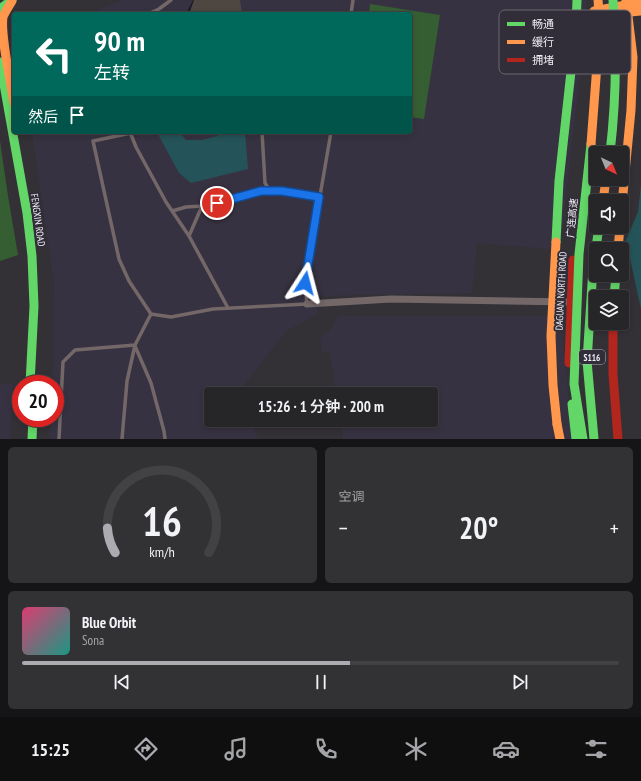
<!DOCTYPE html>
<html lang="zh">
<head>
<meta charset="utf-8">
<style>
  :root { --surface:#262528; --page:#323134; --text:#f1f3f6; --muted:#a4a5a8; --line:#424245; --accent:#adabb2 }
  body { margin:0; font-family:"PT Sans Narrow","Noto Sans SC",sans-serif; background:var(--page); color:var(--text); height:100vh; display:flex; flex-direction:column; font-size:15px; white-space:nowrap }
  * { box-sizing:border-box; margin:0 }
  p { font-size:13px; color:var(--muted) }
  .icon { flex:none; width:22px; height:22px; fill:none; stroke:currentColor; stroke-width:2; stroke-linecap:round; stroke-linejoin:round }
  .map { position:relative; height:439px; overflow:hidden }
  .panel { display:flex; flex-direction:column; gap:8px; padding:8px; background:#151416; flex:1 }
  .panel>* { flex:none }
  .guide { position:absolute; left:12px; top:12px; width:400px; height:122px; border-radius:4px; box-shadow:0 2px 6px #0003,0 0 0 1px var(--line); background:#00695c; color:#fff; overflow:hidden }
  .needle { width:26px; rotate:137deg }
  .controls { position:absolute; left:589px; top:146px; display:grid; gap:8px }
  .controls a { display:grid; place-items:center; width:40px; height:40px; border-radius:4px; background:var(--surface); box-shadow:0 2px 6px #0003,0 0 0 1px var(--line); font-size:20px }
  .speed { position:absolute; left:12px; top:375px; display:flex; gap:8px; font-size:20px; font-weight:700; text-align:center }
  .speed>* { display:grid; place-content:center; width:52px; height:52px; border-radius:50%; background:var(--surface); box-shadow:0 2px 6px #0003,0 0 0 1px var(--line); line-height:1 }
  .speed .limit { border:6px solid #d22; background:#fff; color:#111 }
  .pin { position:absolute; display:grid; place-items:center; width:34px; height:34px; color:#fff; margin:-17px; border:2px solid #fff; border-radius:50%; box-shadow:0 1px 4px #0007 }
  .me { position:absolute; width:44px; margin:-22px; rotate:9deg; stroke-linejoin:round; filter:drop-shadow(0 0 3px #0008) }
  .turn { display:flex; align-items:center; gap:14px; height:84px; padding:0 16px; font-size:18px }
  .turn .icon { width:52px; height:52px; stroke-width:2.5 }
  .turn b { display:block; font-size:28px; line-height:34px }
  .then { display:flex; align-items:center; height:38px; padding:0 16px; background:#0003; gap:8px; font-size:15px }
  .big { font-size:30px; font-weight:600; line-height:1.1 }
  .panel .widget { flex:1; display:flex; flex-direction:column; justify-content:center; gap:6px; min-width:0; padding:0 14px; border-radius:6px; background:var(--page) }
  .panel .dial { align-items:center; gap:0 }
  .dial svg { height:104px; overflow:visible; fill:none; stroke:var(--line); stroke-width:7; stroke-linecap:round; text-anchor:middle }
  .dial text { fill:var(--text); stroke:none }
  .song { display:flex; align-items:center; gap:12px }
  .cover { width:48px; height:48px; border-radius:6px; background:linear-gradient(135deg,hsl(340 70% 55%),hsl(170 70% 35%)) }
  .played { height:4px; border-radius:2px; background:linear-gradient(90deg,var(--accent) 55%,var(--line) 55%) }
  .keys { display:flex; justify-content:space-around; direction:ltr }
  .heat { display:flex; justify-content:space-between; align-items:center; font-size:22px; direction:ltr }
  .panel .tiles { flex:1; display:grid; gap:8px; grid-template-columns:1fr 1fr }
  .widget:last-child { grid-column:span 2 }
  .trip { position:absolute; left:204px; top:387px; width:234px; height:40px; border-radius:4px; background:var(--surface); box-shadow:0 2px 6px #0003,0 0 0 1px var(--line); font-weight:600; line-height:40px; text-align:center }
  .tabs { display:flex; height:64px; justify-content:space-around; align-items:center; background:#0f0f10; color:var(--muted) }
  .tabs .icon { width:28px; height:28px }
  .tabs .current { color:var(--accent) }
  .tabs b { font-size:18px; color:var(--text) }
  .map>svg:first-child { display:block }
</style>
</head>
<body>
<div class="map">
<svg width="641" height="439" viewBox="0 0 641 439">
  <rect width="100%" height="100%" fill="#333136"/>
  <!-- built -->
  <path fill="#373241" d="M123 0H586L585 31 560 250 477 243 472 293 318 296V314L286 331 241 389 242 394H211V420H251L258 439H49L51 418H55V384H53L54 282 32 132H410V14H86Z
    M338 316H560L573 439H343L340 420H431V394H336L330 352 322 353 320 338 329 331Z
    M0 384H13L10 439H0Z"/>
  <!-- green -->
  <path fill="#365e33" d="M370 4 440 15 424 119 410 117V14H369Z
    M0 141 8 196 18 255 0 261Z"/>
  <!-- water -->
  <path fill="#245459" d="M155 132H179L186 140H202L217 136 222 132H245L248 169 191 183 179 173 159 136Z
    M641 185V309L626 240 638 212Z"/>
  <!-- shadow -->
  <path fill="#0007" d="M193 0H239L241 14H186Z"/>
  <!-- building -->
  <path fill="#4d4641" d="M194 0H240L242 14H189Z"/>
  <g fill="none" stroke-linecap="round" stroke-linejoin="round">
    <!-- lane -->
    <path stroke="#746768" stroke-width="3.5" d="M148 14 159 9 171 0
      M351 14 353 0
      M130 132 136 147 166 202 189 236 228 308
      M262 132 265 183 270 191
      M131 133 93 141 119 259 129 281 151 314 171 317 213 309 307 304 305 283 331 132
      M172 211 186 207 202 206 261 191H282L319 197
      M189 236 202 206
      M135 346 151 383 164 431 165 439
      M59 439 63 362 75 350 135 345
      M122 439 127 381 135 345 151 314"/>
    <!-- street -->
    <path stroke="#746768" stroke-width="7" d="M307 304 391 299 570 302"/>
    <!-- fast -->
    <path stroke="#63d668" stroke-width="9" d="M0 9 12 0
      M0 62 27 213 32 256 34 306 30 384
      M614 297 616 275
      M572 404 576 439
      M32 439 33 418
      M594 439 587 361 593 268 599 227"/>
    <!-- slow -->
    <path stroke="#ff974d" stroke-width="9" d="M12 1C9 6 5 12 3 17 0 35 11 83 14 103
      M594 11 641 2
      M607 12 620 13 641 11
      M603 201 606 179
      M618 249 620 227
      M557 424 560 439"/>
    <!-- jam -->
    <path stroke="#b3261e" stroke-width="9" d="M613 323V374L618 439
      M569 363 573 260"/>
    <!-- fast-bridge -->
    <path stroke="#63d668" stroke-width="9" d="M610 153C616 102 617 51 613 0
      M556 242 559 181 576 26 577 0
      M583 439 574 384 579 254 591 144"/>
    <!-- slow-bridge -->
    <path stroke="#ff974d" stroke-width="9" d="M591 144 600 25 598 0
      M622 204 631 110 633 57 626 0
      M556 242 551 336 553 385 557 424"/>
  </g>
  <g fill="none" stroke-linecap="round" stroke-linejoin="round">
    <defs>
      <path id="route" d="M217 203 261 191H282L319 197 305 283"/>
    </defs>
    <!-- route casing -->
    <use href="#route" stroke="#114b97" stroke-width="10"/>
    <!-- route -->
    <use href="#route" stroke="#1a73e8" stroke-width="7"/>
  </g>
  <g text-anchor="middle" dominant-baseline="central" stroke-width="4" stroke-linejoin="round" paint-order="stroke">
    <!-- shield labels -->
    <rect fill="#322e39" stroke="#b6b4bc" stroke-width="1" x="579" y="350" width="26" height="14" rx="3"/>
    <g font-size="9" font-weight="bold" fill="#efedf4">
      <text x="592" y="357">S116</text>
    </g>
    <!-- street labels -->
    <g font-size="10" fill="#efedf4" stroke="#322e39">
      <text transform="translate(572 218) rotate(-84)">广连高速</text>
      <text transform="translate(38 220) rotate(82)">FENGXIN ROAD</text>
      <text transform="translate(561 291) rotate(-87)">DAGUAN NORTH ROAD</text>
    </g>
  </g>
  <!-- legend -->
  <rect x="499" y="10" width="132" height="64" rx="6" fill="#322e39" stroke="#6b6771" stroke-width="1"/>
  <rect x="507" y="22" width="18" height="4" fill="#63d668"/>
  <rect x="507" y="40" width="18" height="4" fill="#ff974d"/>
  <rect x="507" y="58" width="18" height="4" fill="#b3261e"/>
  <g font-size="11" fill="#efedf4">
    <text x="532" y="28">畅通</text>
    <text x="532" y="46">缓行</text>
    <text x="532" y="64">拥堵</text>
  </g>
</svg>
<div class="controls">
<a><svg class="needle" viewBox="-14 -14 28 28"><path d="M0-13l5 13h-10z" fill="#e53935"/><path d="M0 13l5-13h-10z" fill="#a4a5a8"/></svg></a>
<a><svg class="icon" aria-label="sound" viewBox="0 0 24 24"><path d="M4 9h4l5-4v14l-5-4H4zM17 9q2 3 0 6"/></svg></a>
<a><svg class="icon" aria-label="search" viewBox="0 0 24 24"><circle cx="10" cy="10" r="6"/><path d="M15 15l6 6"/></svg></a>
<a><svg class="icon" aria-label="layers" viewBox="0 0 24 24"><path d="M12 4l9 5-9 5-9-5zM3 14l9 5 9-5"/></svg></a>
</div>
<div class="speed"><div class="limit">20</div></div>
<div class="pin" style="left:217px;top:203px;background:#d93025"><svg class="icon" aria-label="arrive" viewBox="0 0 24 24"><path d="M6 21V4h12l-3 4 3 4H6"/></svg></div>
<svg class="me" style="left:305px;top:283px" viewBox="-20 -20 40 40"><path d="M0-17L14 15 0 8-14 15z" fill="#1a73e8" stroke="#fff" stroke-width="4"/></svg>
<div class="trip">15:26 · 1 分钟 · 200 m</div>
<div class="guide">
<div class="turn"><svg class="icon" aria-label="left" viewBox="0 0 24 24"><path d="M17 20v-9H6M10 6l-5 5 5 5"/></svg><div><b>90 m</b>左转</div></div>
<div class="then">然后<svg class="icon" aria-label="arrive" viewBox="0 0 24 24"><path d="M6 21V4h12l-3 4 3 4H6"/></svg></div>
</div>
</div>
<section class="panel">
<div class="tiles">
<div class="widget dial"><svg viewBox="0 0 100 80">
<path d="M14 69A42 42 0 1 1 86 69"/>
<path d="M14 69A42 42 0 0 1 8 50" stroke="#adabb2"/>
<text x="50" y="56" font-size="32" font-weight="700">16</text>
<text x="50" y="72" font-size="11">km/h</text>
</svg></div>
<div class="widget"><p>空调</p>
<div class="heat"><a>−</a><b class="big">20°</b><a>+</a></div>
</div>
<div class="widget">
<div class="song"><i class="cover"></i><div><b>Blue Orbit</b><p>Sona</p></div></div>
<div class="played"></div>
<div class="keys"><svg class="icon" aria-label="previous" viewBox="0 0 24 24"><path d="M18 5L8 12l10 7zM5 5v14"/></svg><svg class="icon" aria-label="pause" viewBox="0 0 24 24"><path d="M8 5v14M16 5v14"/></svg><svg class="icon" aria-label="next" viewBox="0 0 24 24"><path d="M6 5l10 7-10 7zM19 5v14"/></svg></div>
</div>
</div>
</section>
<nav class="tabs">
<b>15:25</b>
<svg class="icon current" aria-label="directions" viewBox="0 0 24 24"><path d="M12 3l9 9-9 9-9-9zM9 14v-3h6M13 9l2 2-2 2"/></svg>
<svg class="icon" aria-label="music" viewBox="0 0 24 24"><path d="M9 18V5l10-2v13"/><circle cx="6" cy="18" r="3"/><circle cx="16" cy="16" r="3"/></svg>
<svg class="icon" aria-label="phone" viewBox="0 0 24 24"><path d="M5 4h4l2 5-3 2q2 4 5 5l2-3 5 2v4C11 20 4 13 5 4z"/></svg>
<svg class="icon" aria-label="climate" viewBox="0 0 24 24"><path d="M12 3v18M4 7l16 10M4 17L20 7"/></svg>
<svg class="icon" aria-label="car" viewBox="0 0 24 24"><path d="M5 17H2v-5l4-1 3-4h7l3 4 3 1v5h-3M9 17h6M6 11h13"/><circle cx="7" cy="17" r="2"/><circle cx="17" cy="17" r="2"/></svg>
<svg class="icon" aria-label="filters" viewBox="0 0 24 24"><path d="M4 7h16M4 17h16"/><circle cx="9" cy="7" r="2"/><circle cx="15" cy="17" r="2"/></svg>
</nav>
</body>
</html>
